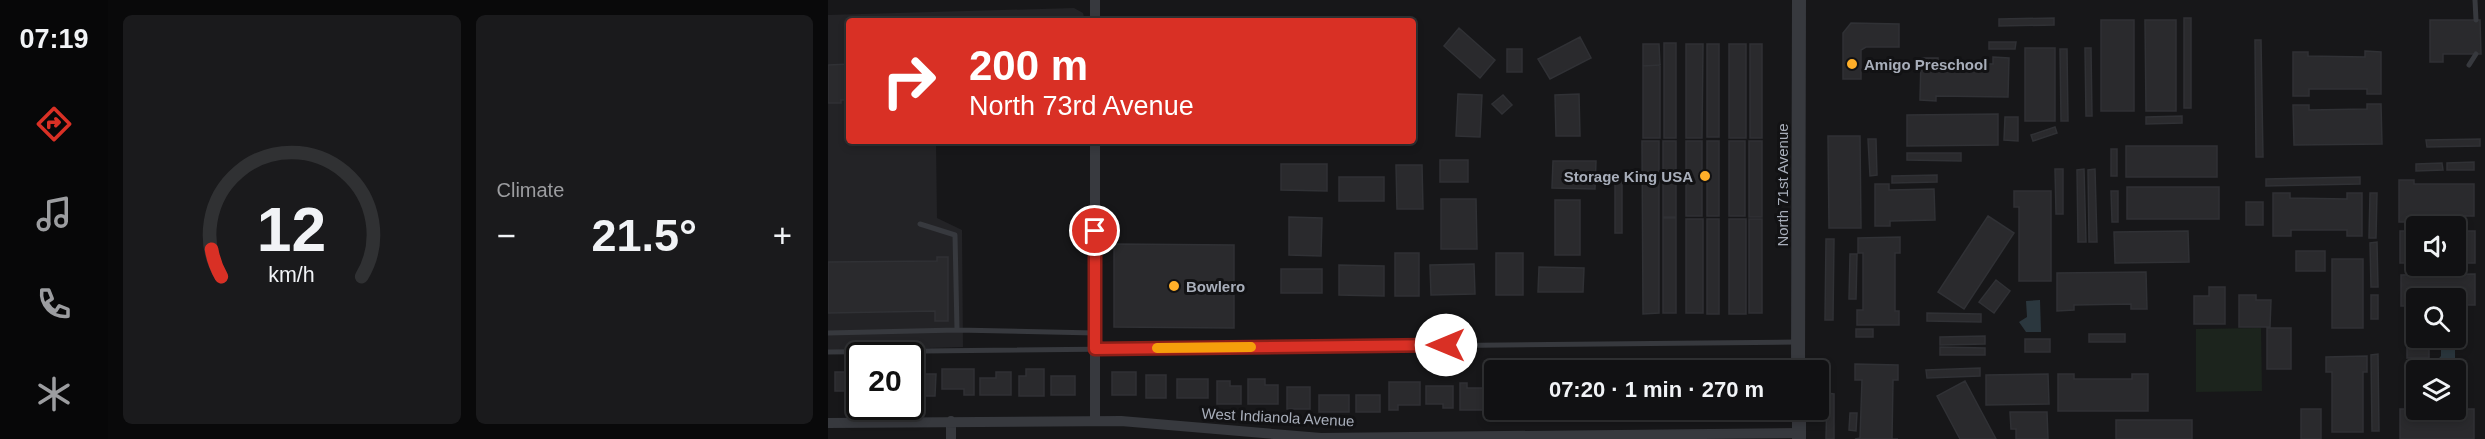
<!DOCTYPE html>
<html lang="en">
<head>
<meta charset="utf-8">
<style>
  :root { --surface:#111113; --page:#1a1a1c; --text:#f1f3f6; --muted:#9c9da0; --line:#303133; --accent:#d93025 }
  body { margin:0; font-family:Arial,sans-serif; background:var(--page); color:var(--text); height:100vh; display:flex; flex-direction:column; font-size:22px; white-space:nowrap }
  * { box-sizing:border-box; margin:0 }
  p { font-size:20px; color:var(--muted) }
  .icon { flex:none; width:33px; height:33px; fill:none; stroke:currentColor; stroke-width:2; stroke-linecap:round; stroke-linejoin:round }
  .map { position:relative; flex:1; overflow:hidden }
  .details { display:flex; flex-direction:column; gap:15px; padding:15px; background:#09090a; width:720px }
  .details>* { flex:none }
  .guide { position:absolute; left:18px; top:18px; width:570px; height:126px; border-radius:6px; box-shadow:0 3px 9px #0003,0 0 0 2px var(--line); background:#d93025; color:#fff; overflow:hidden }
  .tools { position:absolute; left:1578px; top:216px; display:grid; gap:12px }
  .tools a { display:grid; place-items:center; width:60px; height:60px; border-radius:6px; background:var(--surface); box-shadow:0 3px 9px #0003,0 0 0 2px var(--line); font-size:30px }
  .speed { position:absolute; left:18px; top:342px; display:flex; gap:12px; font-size:30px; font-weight:700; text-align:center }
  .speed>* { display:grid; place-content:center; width:78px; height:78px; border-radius:50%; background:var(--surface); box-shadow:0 3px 9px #0003,0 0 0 2px var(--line); line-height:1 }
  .speed .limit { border:3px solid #111; border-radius:9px; background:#fff; color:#111 }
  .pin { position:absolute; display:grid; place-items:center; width:51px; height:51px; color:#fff; margin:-26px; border:3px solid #fff; border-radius:50%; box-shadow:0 2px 6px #0007 }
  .me { position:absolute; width:66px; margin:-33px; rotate:270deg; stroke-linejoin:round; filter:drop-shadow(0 0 4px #0008) }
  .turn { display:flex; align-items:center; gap:21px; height:126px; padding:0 24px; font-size:27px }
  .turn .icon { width:78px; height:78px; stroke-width:2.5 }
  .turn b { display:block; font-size:42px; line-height:51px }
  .big { font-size:45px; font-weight:700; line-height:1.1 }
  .details .tile { flex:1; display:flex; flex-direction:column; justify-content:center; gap:9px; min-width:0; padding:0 21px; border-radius:9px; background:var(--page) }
  .details .dial { align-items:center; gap:0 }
  .dial svg { height:156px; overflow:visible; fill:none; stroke:var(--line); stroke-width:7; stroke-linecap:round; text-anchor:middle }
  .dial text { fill:var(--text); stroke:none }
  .heat { display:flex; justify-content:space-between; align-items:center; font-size:33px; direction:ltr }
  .details .tiles { flex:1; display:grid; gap:15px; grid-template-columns:repeat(2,1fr) }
  .trip { position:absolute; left:656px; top:360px; width:345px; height:60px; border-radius:6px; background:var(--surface); box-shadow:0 3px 9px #0003,0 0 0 2px var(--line); font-weight:700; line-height:60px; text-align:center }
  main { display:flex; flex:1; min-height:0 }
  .tab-bar { display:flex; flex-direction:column; width:108px; justify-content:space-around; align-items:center; background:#070708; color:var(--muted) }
  .tab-bar .icon { width:42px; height:42px }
  .tab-bar .selected { color:var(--accent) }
  .tab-bar b { font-size:27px; color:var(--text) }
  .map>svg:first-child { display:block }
</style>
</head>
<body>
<main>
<nav class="tab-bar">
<b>07:19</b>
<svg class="icon selected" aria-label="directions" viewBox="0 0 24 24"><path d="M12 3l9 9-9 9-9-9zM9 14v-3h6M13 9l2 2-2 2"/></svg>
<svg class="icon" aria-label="music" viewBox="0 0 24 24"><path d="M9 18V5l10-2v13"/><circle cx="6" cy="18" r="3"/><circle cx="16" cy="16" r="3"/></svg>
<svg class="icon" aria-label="phone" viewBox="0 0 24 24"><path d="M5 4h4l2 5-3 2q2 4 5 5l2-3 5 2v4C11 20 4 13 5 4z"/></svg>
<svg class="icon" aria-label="climate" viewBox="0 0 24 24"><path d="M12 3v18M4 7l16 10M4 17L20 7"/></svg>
</nav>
<section class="details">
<div class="tiles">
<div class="tile dial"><svg viewBox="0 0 100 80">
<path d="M14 69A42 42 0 1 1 86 69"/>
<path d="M14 69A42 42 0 0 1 9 55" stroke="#d93025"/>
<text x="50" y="56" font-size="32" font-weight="700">12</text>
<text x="50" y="72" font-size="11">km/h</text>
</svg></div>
<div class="tile"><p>Climate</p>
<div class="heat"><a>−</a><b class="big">21.5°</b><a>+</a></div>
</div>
</div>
</section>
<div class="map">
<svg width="1657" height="439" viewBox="0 0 1657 439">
  <rect width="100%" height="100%" fill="#171719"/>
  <!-- built -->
  <path fill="#232326" d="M246 8 255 13 257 21H21V141H108L109 218 134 230 135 347 0 351V15Z"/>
  <!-- green -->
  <path fill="#1c241d" d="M1433 328 1434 391 1368 392V329Z"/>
  <!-- water -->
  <path fill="#2b373e" d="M1212 300 1213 332H1198L1191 322 1199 317 1198 301Z
    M1627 349V364L1621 370 1601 369 1613 356V350Z"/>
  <!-- building -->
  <path fill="#2a2a2d" stroke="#303135" stroke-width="1.5" d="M1226 18V25L1171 26V19Z
    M1356 18H1363V108H1356Z
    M1273 20H1306V111H1273Z
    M1317 20H1348V111H1318Z
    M1602 20H1652L1653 54H1615V62H1602Z
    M1023 23 1071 24V47H1038L1033 50V79H1015V33Z
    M631 28 667 60 652 78 616 46Z
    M752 37 763 58 722 79 710 59Z
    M1427 40H1433L1435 157H1428Z
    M1161 42H1188L1187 49H1161Z
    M836 43H848V138H836Z
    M815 44H831L832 65 815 66Z
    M858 44H875L874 138H858Z
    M879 44H891V137H879Z
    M901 44H918V138H901Z
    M922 44H934V138H922Z
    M1197 48H1227V121H1197Z
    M1257 48H1263L1264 116H1258Z
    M679 49H694V72H679Z
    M1232 49H1239L1240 121H1233Z
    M1537 51 1553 52V94H1539V89H1481V96H1465V52H1480V56L1537 57Z
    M1165 57 1181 58 1180 97 1108 96V101L1092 100 1093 58H1110V63L1165 64Z
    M21 64V100H13V103H0V65Z
    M832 65V138H815V66Z
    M630 94 654 95 652 137 628 136Z
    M751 94 752 136H728L727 95Z
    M675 95 684 105 674 114 664 104Z
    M1539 104H1553L1554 144 1466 145 1465 105H1481V110L1539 109Z
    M1170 114V145L1079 146V115Z
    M1354 116V123L1318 124V117Z
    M1177 117H1190V141L1176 140Z
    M1227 127 1229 133 1205 141 1203 135Z
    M1000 136H1032L1033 228H1001Z
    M1040 139H1048L1049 175 1042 176Z
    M1652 139V146L1599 147 1598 140Z
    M814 141H831V313L815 314Z
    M835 141H848V217H835Z
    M858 141H874V216H858Z
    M879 141H891V216H879Z
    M901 141H917V216H901Z
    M921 141H934V217H921Z
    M1298 146H1389V177H1298Z
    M1283 149H1289V176H1283Z
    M1079 153H1133V161L1079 160Z
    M612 160H640V182H612Z
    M725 161H768L767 189 724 188Z
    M1646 162V170H1619V163Z
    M1614 163 1615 170 1588 171V164Z
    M453 164H499V191L453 190Z
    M568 165H594L595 209H569Z
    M1227 169H1235V214H1228Z
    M1256 169 1258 242H1250L1249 170Z
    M1267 169 1269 242H1261L1260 170Z
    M1109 175V182L1064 183V176Z
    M511 177H556V201H511Z
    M1532 177V184L1438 186V179Z
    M787 179H794V233H787Z
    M1571 180H1586V184H1646V216H1588V222H1571Z
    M1047 184H1061V190L1106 189 1107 220 1062 221V226H1047Z
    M1299 187H1391V219H1299Z
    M1186 191H1223V281H1191V207H1186Z
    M1283 191H1290V222H1284Z
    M1445 193H1462V198L1519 199V193H1534V236H1519V230H1463V236H1445Z
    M1542 193H1549L1548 238H1541Z
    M613 199H648L649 249H613Z
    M727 200H752V255H727Z
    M1418 202H1435V225H1418Z
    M1160 216 1186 233 1136 309 1110 292Z
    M461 217 494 218 493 256 461 255Z
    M835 218H848V313H835Z
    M858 219H875V313H858Z
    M879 219H891V314H879Z
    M901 219H918V314H901Z
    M921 219H934V313H921Z
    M1360 231 1361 262 1287 263 1286 232Z
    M1572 231H1588V263H1572Z
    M1628 231H1647V263H1628Z
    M1072 237V253H1067V311H1071V325H1029V310H1035V253H1030V238Z
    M998 239H1006L1005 320H997Z
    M1549 242 1550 287H1543L1542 243Z
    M286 244 406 245V328L286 327Z
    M1468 251H1497V271H1468Z
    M567 253H591V296H567Z
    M668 253H695V295H668Z
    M1022 254H1029L1028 299H1021Z
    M109 257H120V321H107V311L0 313V262L109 261Z
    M1504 259H1535V328H1504Z
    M646 264 647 294 603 295 602 265Z
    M511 265 556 266V296L511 295Z
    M711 267 756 268 755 292H710Z
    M453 269H494V293H453Z
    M1318 272 1319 309H1303V304L1246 305V310L1229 311V273Z
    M1647 274V305H1628V298H1588V306H1573V275Z
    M1168 280 1182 291 1166 313 1151 302Z
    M1381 287H1397V324H1366V296H1381Z
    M1411 295H1428V300H1443L1442 327H1411Z
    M1543 295H1550V319H1543Z
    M1099 313 1153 314V322L1099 321Z
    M1628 324H1632V337H1628Z
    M1439 328H1463V369H1439Z
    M643 329V337L590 338V331Z
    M1028 329H1045V337H1028Z
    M1579 330H1588V338H1601V358H1579Z
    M1261 334H1297V342H1261Z
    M1157 336V344L1112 345V337Z
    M1197 339H1222V352H1197Z
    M1112 347 1157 348V355H1112Z
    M1550 354 1551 431H1544L1543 355Z
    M1539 356V372H1535V432H1504V372H1498V357Z
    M1027 364 1070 365V380H1065L1064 439H1070H1027L1032 438 1034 380H1027Z
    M1152 368V376L1099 378 1098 370Z
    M114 369H146V395H136V389H114Z
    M198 369H216V396H191V376H198Z
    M7 372H32V391H7Z
    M168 372H183V395H152V378H168Z
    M284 372H308V395H284Z
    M82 374H108L107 396H82Z
    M1220 374 1221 404 1158 405V375Z
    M1230 374H1246V379H1304V374H1320V411H1230Z
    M318 375H338V398H318Z
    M223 376H247V395H223Z
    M349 379H380V398H349Z
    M420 379H437V385H450V404H420Z
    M389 381H402V386H413V404H389Z
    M1137 381 1168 439H1132L1109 396Z
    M561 382H592V405H570V410H561Z
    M632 383H639V388H662V410H632Z
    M598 386H625V408H615V404H598Z
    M459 387H482V409H459Z
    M999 393 1006 394V439H998Z
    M491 395H521V412H491Z
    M528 395H552V412H528Z
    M1473 409H1493V439H1473Z
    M1572 409H1646V439H1572Z
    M1182 412H1219L1220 439H1188V429H1183Z
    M1022 413H1029L1028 431 1021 430Z
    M1288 420H1364V439H1288Z"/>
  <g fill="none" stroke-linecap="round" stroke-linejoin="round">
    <!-- service -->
    <path stroke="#37393e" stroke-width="5" d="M1647 0 1648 20
      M1641 65 1648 54
      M92 224 127 235 129 330
      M0 333 129 330 267 333
      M0 352 968 342"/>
    <!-- minor -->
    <path stroke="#37393e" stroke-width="10" d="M267 0V21
      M267 141V421
      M123 421V439
      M0 423 293 421 493 438 971 433"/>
    <!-- tertiary -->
    <path stroke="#37393e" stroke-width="14" d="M970 370 971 0
      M971 410V439"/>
  </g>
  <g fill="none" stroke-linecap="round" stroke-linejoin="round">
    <defs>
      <path id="route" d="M267 231V349L618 345"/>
    </defs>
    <!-- route casing -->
    <use href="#route" stroke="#8d1f18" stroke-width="15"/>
    <!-- route -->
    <use href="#route" stroke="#d93025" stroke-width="10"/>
    <!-- slow -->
    <path stroke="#f59e0b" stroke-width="10" d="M329 348 423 347"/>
  </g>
  <!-- markers -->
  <g fill="#ffaf29" stroke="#121214" stroke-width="2">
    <circle cx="1024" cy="64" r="6"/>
    <circle cx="877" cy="176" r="6"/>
    <circle cx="346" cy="286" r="6"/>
  </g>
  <g text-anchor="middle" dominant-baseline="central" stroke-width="6" stroke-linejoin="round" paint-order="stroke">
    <!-- poi labels -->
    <g font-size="15" font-weight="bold" fill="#a8aeba" stroke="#121214" text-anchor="start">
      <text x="1036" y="64">Amigo Preschool</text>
      <text x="865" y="176" text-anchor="end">Storage King USA</text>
      <text x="358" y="286">Bowlero</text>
    </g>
    <!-- street labels -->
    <g font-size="15" fill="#a8aeba" stroke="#121214">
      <text transform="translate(954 185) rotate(-90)">North 71st Avenue</text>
      <text transform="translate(450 417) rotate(3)">West Indianola Avenue</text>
    </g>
  </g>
</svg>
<div class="tools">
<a><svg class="icon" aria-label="sound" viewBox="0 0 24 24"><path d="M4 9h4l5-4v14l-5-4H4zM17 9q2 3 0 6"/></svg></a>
<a><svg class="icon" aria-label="search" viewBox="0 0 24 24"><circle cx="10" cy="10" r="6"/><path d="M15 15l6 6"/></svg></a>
<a><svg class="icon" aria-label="layers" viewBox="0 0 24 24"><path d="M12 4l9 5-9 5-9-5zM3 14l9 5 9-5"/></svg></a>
</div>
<div class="speed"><div class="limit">20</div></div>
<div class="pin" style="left:267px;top:231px;background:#d93025"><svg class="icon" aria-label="arrive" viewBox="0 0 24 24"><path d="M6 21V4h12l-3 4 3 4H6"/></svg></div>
<svg class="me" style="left:618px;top:345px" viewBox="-20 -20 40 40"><circle r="19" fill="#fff"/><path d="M0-13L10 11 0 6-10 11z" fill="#d93025"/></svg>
<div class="trip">07:20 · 1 min · 270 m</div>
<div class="guide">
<div class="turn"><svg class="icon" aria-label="right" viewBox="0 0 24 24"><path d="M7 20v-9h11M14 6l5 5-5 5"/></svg><div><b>200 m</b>North 73rd Avenue</div></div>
</div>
</div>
</main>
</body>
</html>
